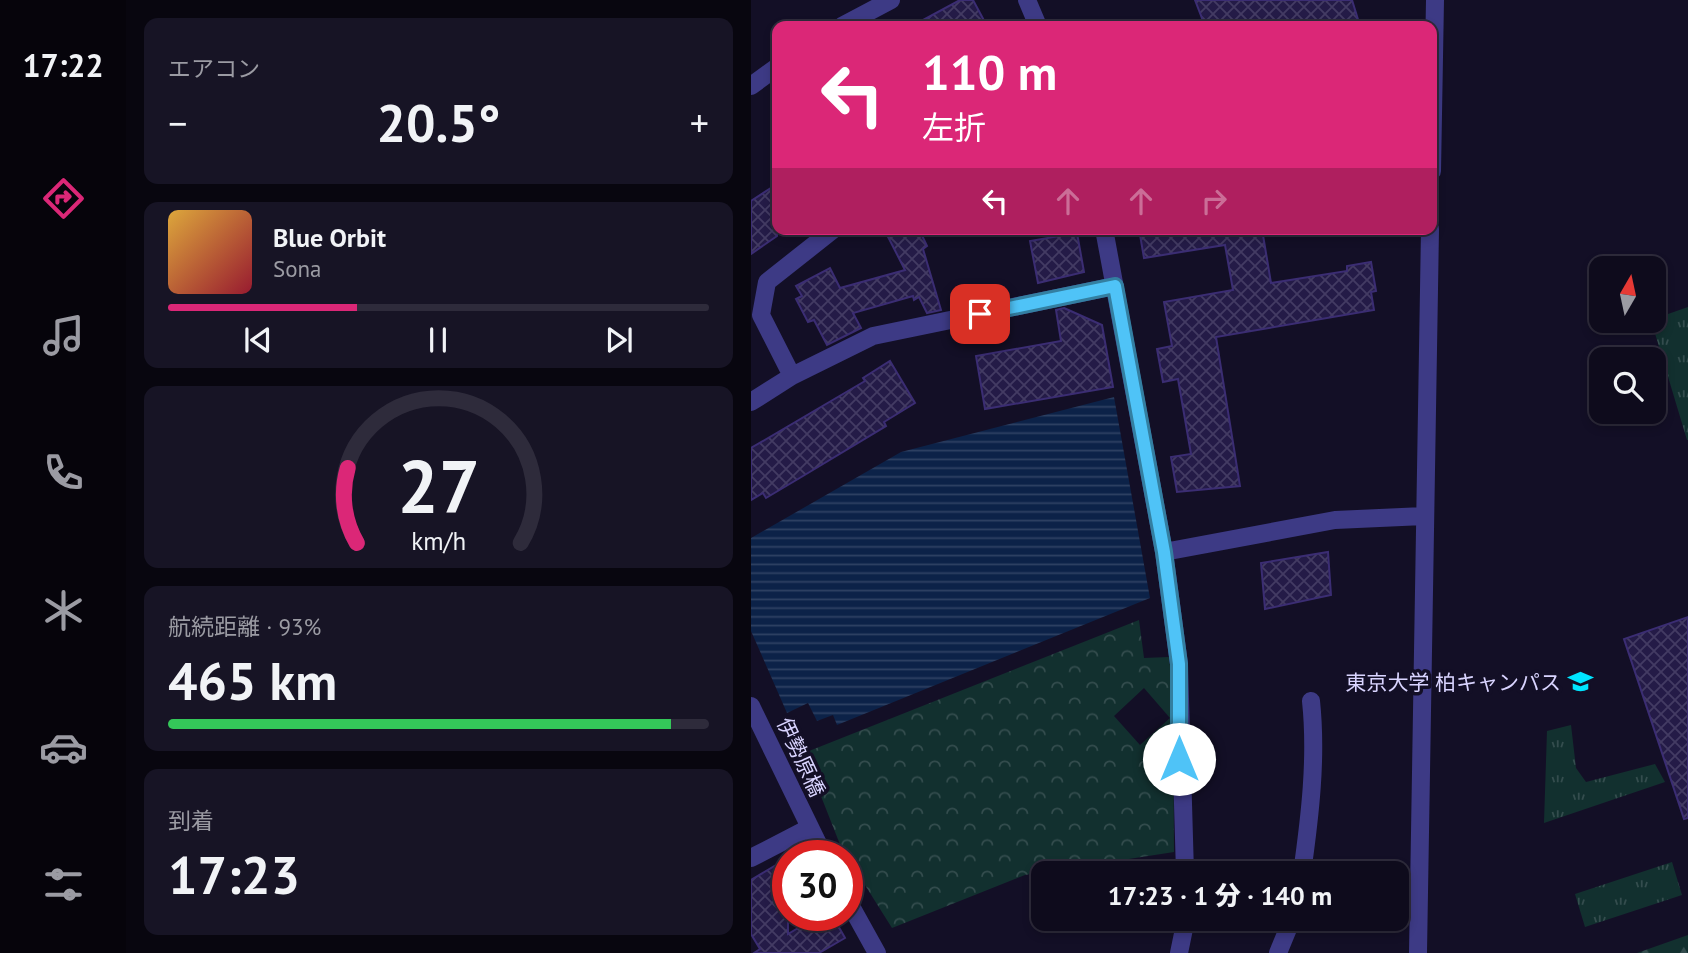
<!DOCTYPE html>
<html lang="ja">
<head>
<meta charset="utf-8">
<style>
  :root { --surface:#0e0b1c; --page:#171425; --text:#f1f3f6; --muted:#9b9ba3; --line:#2e2b3b; --accent:#db2777 }
  body { margin:0; font-family:"PT Sans","Noto Sans JP",sans-serif; background:var(--page); color:var(--text); height:100vh; display:flex; flex-direction:column; font-size:26px; white-space:nowrap }
  * { box-sizing:border-box; margin:0 }
  p { font-size:23px; color:var(--muted) }
  .icon { flex:none; width:38px; height:38px; fill:none; stroke:currentColor; stroke-width:2; stroke-linecap:round; stroke-linejoin:round }
  .map { position:relative; flex:1; overflow:hidden }
  .details { display:flex; flex-direction:column; gap:18px; padding:18px; background:#08060f; width:625px }
  .details>* { flex:none }
  .hud { position:absolute; left:21px; top:21px; width:665px; height:214px; border-radius:14px; box-shadow:0 4px 10px #0003,0 0 0 2px var(--line); background:#db2777; color:#fff; overflow:hidden }
  .needle { width:46px; rotate:9deg }
  .fabs { position:absolute; left:838px; top:256px; display:grid; gap:14px }
  .fabs a { display:grid; place-items:center; width:77px; height:77px; border-radius:14px; background:var(--surface); box-shadow:0 4px 10px #0003,0 0 0 2px var(--line); font-size:35px }
  .speed { position:absolute; left:21px; top:840px; display:flex; gap:14px; font-size:35px; font-weight:700; text-align:center }
  .speed>* { display:grid; place-content:center; width:91px; height:91px; border-radius:50%; background:var(--surface); box-shadow:0 4px 10px #0003,0 0 0 2px var(--line); line-height:1 }
  .speed .limit { border:10px solid #d22; background:#fff; color:#111 }
  .pin { position:absolute; display:grid; place-items:center; width:60px; height:60px; color:#fff; margin:-30px; border-radius:14px; box-shadow:0 4px 10px #0006 }
  .me { position:absolute; width:77px; margin:-38px; rotate:0deg; stroke-linejoin:round; filter:drop-shadow(0 0 5px #0008) }
  .turn { display:flex; align-items:center; gap:24px; height:147px; padding:0 35px; font-size:32px }
  .turn .icon { width:91px; height:91px; stroke-width:2.5 }
  .turn b { display:block; font-size:49px; line-height:60px }
  .lanes { display:flex; align-items:center; height:66px; padding:0 35px; background:#0003; justify-content:center; gap:35px; direction:ltr }
  .lanes .off { opacity:.35 }
  .big { font-size:52px; font-weight:800; line-height:1.1 }
  .details .widget { flex:1; display:flex; flex-direction:column; justify-content:center; gap:10px; min-width:0; padding:0 24px; border-radius:14px; background:var(--page) }
  .details .dial { align-items:center; gap:0 }
  .dial svg { height:182px; overflow:visible; fill:none; stroke:var(--line); stroke-width:7; stroke-linecap:round; text-anchor:middle }
  .dial text { fill:var(--text); stroke:none }
  .song { display:flex; align-items:center; gap:21px }
  .cover { width:84px; height:84px; border-radius:10px; background:linear-gradient(135deg,hsl(40 70% 55%),hsl(350 70% 35%)) }
  .played { height:7px; border-radius:4px; background:linear-gradient(90deg,var(--accent) 35%,var(--line) 35%) }
  .keys { display:flex; justify-content:space-around; direction:ltr }
  .heat { display:flex; justify-content:space-between; align-items:center; font-size:38px; direction:ltr }
  .charge { height:10px; border-radius:5px; background:linear-gradient(90deg,#34c759 93%,var(--line) 0) }
  .trip { position:absolute; left:280px; top:861px; width:378px; height:70px; border-radius:14px; background:var(--surface); box-shadow:0 4px 10px #0003,0 0 0 2px var(--line); font-weight:800; line-height:70px; text-align:center }
  main { display:flex; flex:1; min-height:0 }
  .menu { display:flex; flex-direction:column; width:126px; justify-content:space-around; align-items:center; background:#06040b; color:var(--muted) }
  .menu .icon { width:49px; height:49px }
  .menu .current { color:var(--accent) }
  .menu b { font-size:32px; color:var(--text) }
  .map>svg:first-child { display:block }
</style>
</head>
<body>
<main>
<nav class="menu">
<b>17:22</b>
<svg class="icon current" aria-label="directions" viewBox="0 0 24 24"><path d="M12 3l9 9-9 9-9-9zM9 14v-3h6M13 9l2 2-2 2"/></svg>
<svg class="icon" aria-label="music" viewBox="0 0 24 24"><path d="M9 18V5l10-2v13"/><circle cx="6" cy="18" r="3"/><circle cx="16" cy="16" r="3"/></svg>
<svg class="icon" aria-label="phone" viewBox="0 0 24 24"><path d="M5 4h4l2 5-3 2q2 4 5 5l2-3 5 2v4C11 20 4 13 5 4z"/></svg>
<svg class="icon" aria-label="climate" viewBox="0 0 24 24"><path d="M12 3v18M4 7l16 10M4 17L20 7"/></svg>
<svg class="icon" aria-label="car" viewBox="0 0 24 24"><path d="M5 17H2v-5l4-1 3-4h7l3 4 3 1v5h-3M9 17h6M6 11h13"/><circle cx="7" cy="17" r="2"/><circle cx="17" cy="17" r="2"/></svg>
<svg class="icon" aria-label="filters" viewBox="0 0 24 24"><path d="M4 7h16M4 17h16"/><circle cx="9" cy="7" r="2"/><circle cx="15" cy="17" r="2"/></svg>
</nav>
<section class="details">
<div class="widget"><p>エアコン</p>
<div class="heat"><a>−</a><b class="big">20.5°</b><a>+</a></div>
</div>
<div class="widget">
<div class="song"><i class="cover"></i><div><b>Blue Orbit</b><p>Sona</p></div></div>
<div class="played"></div>
<div class="keys"><svg class="icon" aria-label="previous" viewBox="0 0 24 24"><path d="M18 5L8 12l10 7zM5 5v14"/></svg><svg class="icon" aria-label="pause" viewBox="0 0 24 24"><path d="M8 5v14M16 5v14"/></svg><svg class="icon" aria-label="next" viewBox="0 0 24 24"><path d="M6 5l10 7-10 7zM19 5v14"/></svg></div>
</div>
<div class="widget dial"><svg viewBox="0 0 100 80">
<path d="M14 69A42 42 0 1 1 86 69"/>
<path d="M14 69A42 42 0 0 1 10 36" stroke="#db2777"/>
<text x="50" y="56" font-size="32" font-weight="700">27</text>
<text x="50" y="72" font-size="11">km/h</text>
</svg></div>
<div class="widget"><p>航続距離 · 93%</p><b class="big">465 km</b><div class="charge"></div></div>
<div class="widget"><p>到着</p><b class="big">17:23</b></div>
</section>
<div class="map">
<svg width="938" height="953" viewBox="0 0 938 953">
  <defs>
    <pattern id="grass-tufts" width="24" height="20" patternUnits="userSpaceOnUse" patternTransform="scale(1.75)"><rect width="24" height="20" fill="#12302f"/><path d="M3 7l-1-3M5 7V3M7 7l1-3M15 17l-1-3M17 17v-4M19 17l1-3" fill="none" stroke="#344d4e"/></pattern>
    <pattern id="forest-firs" width="22" height="20" patternUnits="userSpaceOnUse" patternTransform="scale(1.75)"><rect width="22" height="20" fill="#12302f"/><path d="M5 1l3.5 6h-7zM16 11l3.5 6h-7z" fill="#344d4e"/></pattern>
    <pattern id="park-crowns" width="20" height="18" patternUnits="userSpaceOnUse" patternTransform="scale(1.75)"><rect width="20" height="18" fill="#12302f"/><path d="M2 6a3 3 0 1 1 6 0M12 15a3 3 0 1 1 6 0" fill="none" stroke="#344d4e"/></pattern>
    <pattern id="water-rules" width="6" height="5" patternUnits="userSpaceOnUse" patternTransform="scale(1.75)"><rect width="6" height="5" fill="#0c2248"/><path d="M0 2.5h6" fill="none" stroke="#2f4163"/></pattern>
    <pattern id="building-cross-hatch" width="8" height="8" patternUnits="userSpaceOnUse" patternTransform="scale(1.75)"><rect width="8" height="8" fill="#241b47"/><path d="M0 0l8 8M0 8l8-8" fill="none" stroke="#433b63"/></pattern>
  </defs>
  <rect width="100%" height="100%" fill="#130f26"/>
  <!-- grass -->
  <path fill="url(#grass-tufts)" d="M937 307 938 440H936L900 320Z
    M820 725 825 768 835 782 904 764 914 782 793 823 796 731Z
    M921 862 931 895 834 927 824 894Z"/>
  <!-- forest -->
  <path fill="url(#forest-firs)" d="M937 935V953H886Z"/>
  <!-- park -->
  <path fill="url(#park-crowns)" fill-rule="evenodd" d="M388 620 393 658 418 657 422 693 423 852 274 875 141 928 90 847 53 753ZM393 688 419 718 389 745 363 716Z"/>
  <!-- water -->
  <path fill="url(#water-rules)" d="M363 397 399 598 86 725 82 715 66 721 57 703 36 713 0 631V538L150 452Z"/>
  <!-- building -->
  <path fill="url(#building-cross-hatch)" stroke="#3b2d73" stroke-width="2" d="M209 0H222L236 26H161Z
    M444 0H601L609 26H454Z
    M26 184V236L0 254V201Z
    M133 229H168L176 246 172 249 190 310 176 313 168 297 163 300 162 296 102 313 110 328 76 345 63 320 57 322 45 299 51 296 45 286 79 268 89 288 154 270Z
    M388 229H511L520 283 596 271V266L620 262 625 291 620 292 623 310 465 337 489 486 426 492 420 457 440 454 427 379 412 382 406 349 421 346 413 302 482 290 474 245 393 258Z
    M326 233 333 272 287 283 279 241Z
    M313 308 351 325 362 387 234 409 225 356 310 341 305 310Z
    M139 361 164 403 133 422 135 426 47 479 15 498 12 493 0 500V448L114 381 112 378Z
    M577 552 580 595 514 609 510 563Z
    M937 617V818L933 819 873 639Z
    M37 858V934L69 915H81L94 938 68 953H3L9 949 0 934V880Z"/>
  <g fill="none" stroke-linecap="round" stroke-linejoin="round">
    <!-- minor -->
    <path stroke="#3d3a85" stroke-width="18" d="M276 0 287 26
      M91 26 140 0
      M0 86 26 67
      M681 171 684 0
      M353 229 413 552 428 664 434 873
      M41 376 10 315 16 282 83 229
      M0 402 41 376 122 336 364 286
      M413 552 584 520 673 516
      M0 706 73 856
      M0 858 58 828
      M551 873C559 816 566 758 560 701
      M96 899 126 953
      M428 953 435 919
      M527 953 541 919
      M667 953 679 229"/>
  </g>
  <g fill="none" stroke-linecap="round" stroke-linejoin="round">
    <defs>
      <path id="route" d="M229 314 364 286 413 552 428 664V759"/>
    </defs>
    <!-- route casing -->
    <use href="#route" stroke="#337fa1" stroke-width="18"/>
    <!-- route -->
    <use href="#route" stroke="#4fc3f7" stroke-width="12"/>
  </g>
  <!-- icons -->
  <defs>
    <symbol id="university-bare" viewBox="-9 -9 18 18"><path d="M0-5L7-2L0 1L-7-2ZM-4 1L0 2.5L4 1V4Q0 6-4 4Z" fill="#00e5ff" stroke="#130f26" stroke-width="2.5" paint-order="stroke"/></symbol>
  </defs>
  <g fill-rule="evenodd">
    <use href="#university-bare" x="812" y="664" width="35" height="35"/>
  </g>
  <g text-anchor="middle" dominant-baseline="central" stroke-width="7" stroke-linejoin="round" paint-order="stroke">
    <!-- poi labels -->
    <g font-size="21" fill="#d9d4ff" stroke="#130f26" text-anchor="end">
      <text x="810" y="682">東京大学 柏キャンパス</text>
    </g>
    <!-- street labels -->
    <g font-size="21" fill="#d9d4ff" stroke="#130f26">
      <text transform="translate(50 757) rotate(65)">伊勢原橋</text>
    </g>
  </g>
</svg>
<div class="fabs">
<a><svg class="needle" viewBox="-14 -14 28 28"><path d="M0-13l5 13h-10z" fill="#e53935"/><path d="M0 13l5-13h-10z" fill="#9b9ba3"/></svg></a>
<a><svg class="icon" aria-label="search" viewBox="0 0 24 24"><circle cx="10" cy="10" r="6"/><path d="M15 15l6 6"/></svg></a>
</div>
<div class="speed"><div class="limit">30</div></div>
<div class="pin" style="left:229px;top:314px;background:#d93025"><svg class="icon" aria-label="arrive" viewBox="0 0 24 24"><path d="M6 21V4h12l-3 4 3 4H6"/></svg></div>
<svg class="me" style="left:428px;top:759px" viewBox="-20 -20 40 40"><circle r="19" fill="#fff"/><path d="M0-13L10 11 0 6-10 11z" fill="#4fc3f7"/></svg>
<div class="trip">17:23 · 1 分 · 140 m</div>
<div class="hud">
<div class="turn"><svg class="icon" aria-label="left" viewBox="0 0 24 24"><path d="M17 20v-9H6M10 6l-5 5 5 5"/></svg><div><b>110 m</b>左折</div></div>
<div class="lanes"><svg class="icon" aria-label="left" viewBox="0 0 24 24"><path d="M17 20v-9H6M10 6l-5 5 5 5"/></svg><svg class="icon off" aria-label="ahead" viewBox="0 0 24 24"><path d="M12 20V5M6 11l6-6 6 6"/></svg><svg class="icon off" aria-label="ahead" viewBox="0 0 24 24"><path d="M12 20V5M6 11l6-6 6 6"/></svg><svg class="icon off" aria-label="right" viewBox="0 0 24 24"><path d="M7 20v-9h11M14 6l5 5-5 5"/></svg></div>
</div>
</div>
</main>
</body>
</html>
